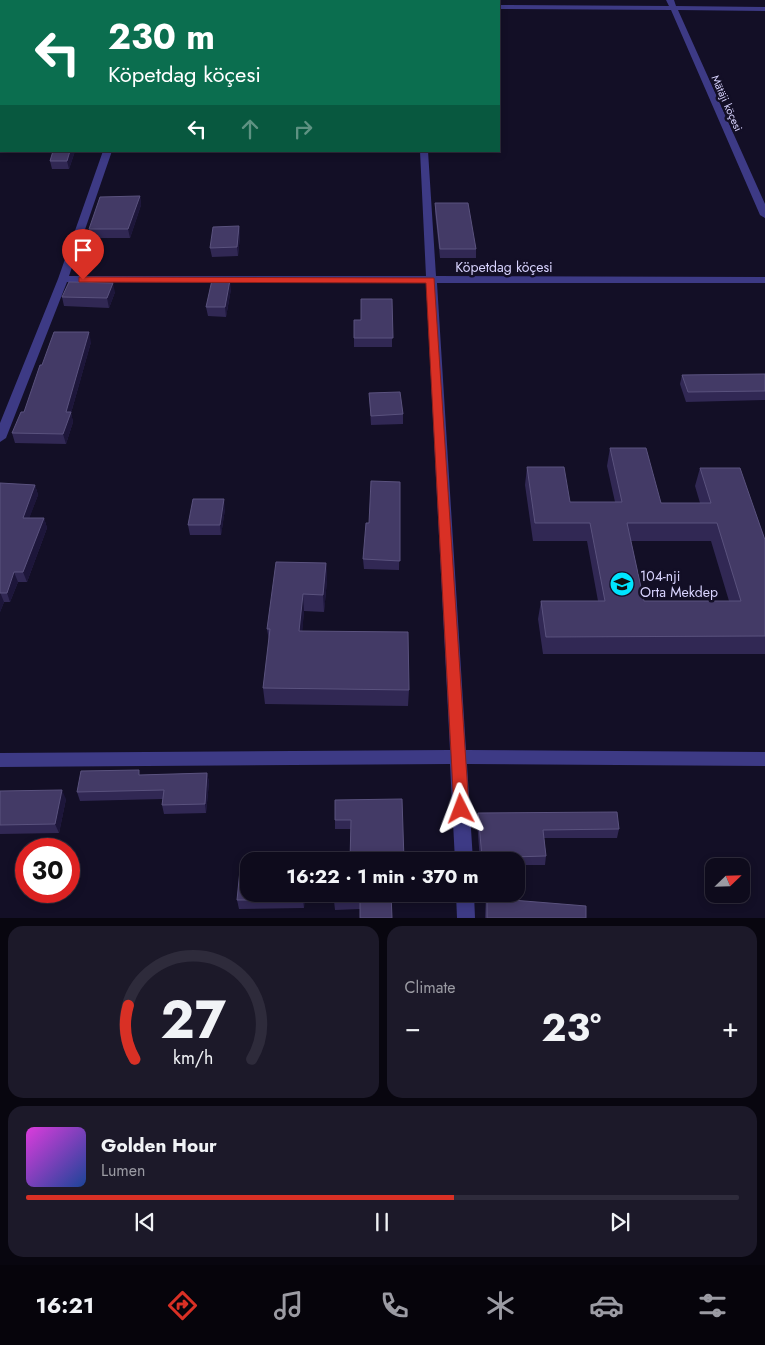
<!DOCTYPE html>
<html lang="en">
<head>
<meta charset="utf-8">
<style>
  :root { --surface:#0e0b1c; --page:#1c1929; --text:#f1f3f6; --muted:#9b9ba3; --line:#2e2b3b; --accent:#d93025 }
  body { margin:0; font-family:Jost,sans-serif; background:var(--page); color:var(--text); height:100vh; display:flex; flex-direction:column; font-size:19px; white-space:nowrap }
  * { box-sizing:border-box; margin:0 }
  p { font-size:16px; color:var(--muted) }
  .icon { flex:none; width:28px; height:28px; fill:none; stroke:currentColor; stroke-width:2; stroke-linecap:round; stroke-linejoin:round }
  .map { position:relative; height:918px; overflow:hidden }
  .panel { display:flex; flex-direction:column; gap:8px; padding:8px; background:#08060f; flex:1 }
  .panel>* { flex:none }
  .guide { position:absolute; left:0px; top:0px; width:500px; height:152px; box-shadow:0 2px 8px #0003,0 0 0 1px var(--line); background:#0b6e4f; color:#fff; overflow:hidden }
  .needle { width:32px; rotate:67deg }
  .tools { position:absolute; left:705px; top:858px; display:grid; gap:10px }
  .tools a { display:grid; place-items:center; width:45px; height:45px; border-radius:10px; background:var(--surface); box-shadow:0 2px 8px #0003,0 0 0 1px var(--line); font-size:25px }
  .speed { position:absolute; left:15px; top:838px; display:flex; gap:10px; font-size:25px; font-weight:700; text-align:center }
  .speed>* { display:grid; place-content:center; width:65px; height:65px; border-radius:50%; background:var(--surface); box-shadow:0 2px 8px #0003,0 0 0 1px var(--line); line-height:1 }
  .speed .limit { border:8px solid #d22; background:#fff; color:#111 }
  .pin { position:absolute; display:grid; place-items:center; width:42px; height:42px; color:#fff; margin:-51px -21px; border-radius:50% 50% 50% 0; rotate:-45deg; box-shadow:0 0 5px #0007 }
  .pin .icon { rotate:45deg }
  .me { position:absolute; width:55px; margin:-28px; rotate:357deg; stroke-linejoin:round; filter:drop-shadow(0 0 4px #0008) }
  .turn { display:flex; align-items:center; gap:18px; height:105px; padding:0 25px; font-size:22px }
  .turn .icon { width:65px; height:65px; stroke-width:2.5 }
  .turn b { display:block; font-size:35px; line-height:42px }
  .lanes { display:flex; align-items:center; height:48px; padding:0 25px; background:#0003; justify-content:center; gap:25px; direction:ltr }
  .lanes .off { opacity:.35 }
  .big { font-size:38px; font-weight:700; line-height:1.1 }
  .panel .tile { flex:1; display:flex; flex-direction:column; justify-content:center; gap:8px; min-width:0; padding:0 18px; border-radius:15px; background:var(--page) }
  .panel .dial { align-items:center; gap:0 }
  .dial svg { height:130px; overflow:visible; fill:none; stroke:var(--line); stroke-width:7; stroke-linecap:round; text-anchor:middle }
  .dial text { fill:var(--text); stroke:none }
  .song { display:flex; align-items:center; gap:15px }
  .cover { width:60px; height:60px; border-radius:8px; background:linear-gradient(135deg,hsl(300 70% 55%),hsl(220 70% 35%)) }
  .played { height:5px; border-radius:2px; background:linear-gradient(90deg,var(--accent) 60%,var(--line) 60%) }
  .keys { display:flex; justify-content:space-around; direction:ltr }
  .heat { display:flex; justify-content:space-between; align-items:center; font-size:28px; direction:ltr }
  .panel .tiles { flex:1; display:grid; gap:8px; grid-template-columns:1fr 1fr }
  .tile:last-child { grid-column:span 2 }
  .trip { position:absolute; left:240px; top:852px; width:285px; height:50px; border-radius:15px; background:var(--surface); box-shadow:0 2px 8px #0003,0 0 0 1px var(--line); font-weight:700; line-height:50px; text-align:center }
  .tabs { display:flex; height:80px; justify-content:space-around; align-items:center; background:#06040b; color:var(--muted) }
  .tabs .icon { width:35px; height:35px }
  .tabs .current { color:var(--accent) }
  .tabs b { font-size:22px; color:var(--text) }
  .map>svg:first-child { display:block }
</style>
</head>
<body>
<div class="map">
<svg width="765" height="918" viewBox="0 0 765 918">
  <rect width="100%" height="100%" fill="#130f26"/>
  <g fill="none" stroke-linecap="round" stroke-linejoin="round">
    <!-- minor -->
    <path fill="#3d3a85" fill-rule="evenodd" d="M156 0H164V1H157Z
      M412 0H420V1H413Z
      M666 0H674L676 6 765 7V11L678 10 765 204V218L760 215 671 10 499 9V5L669 6Z
      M103 151H112L69 276H426L420 151H428L436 276 765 277V283H437L466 750 765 752V766L467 764 473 861H455L450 764 0 767V753L450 750 426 283 67 282 6 438 0 442V423L58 279Z
      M456 894H474L475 918H457Z"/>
  </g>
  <!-- wall -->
  <path fill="#312854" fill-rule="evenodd" d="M75 151 69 169H52L50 161Z
    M140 196 141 205 130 238H91L89 229Z
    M435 203 476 249V258H440L435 212Z
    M239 226 240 235 238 256 212 257 210 248Z
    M231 289 226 317 208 316 206 307Z
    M115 292 109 308 64 306 62 297Z
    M392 299V347H354V320H361Z
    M91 342 71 413 73 422 66 444 15 443 12 433 24 412 42 365Z
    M765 374V400L686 402 680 384 682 375Z
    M369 393 403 414V424L371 425Z
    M610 448 661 503H700L695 486 700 468 765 540V654H543L538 619 541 601H598L587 541H533L525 485 527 467 570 502H615L607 466ZM631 541H711L729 601H644Z
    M400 482 399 570 364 569 363 559 369 523Z
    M0 483 35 485 38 495 29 518H44L47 528 27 582H18L10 602H4L0 612Z
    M225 509 221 535H190L188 525Z
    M326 563 327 580 324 612 304 611 302 631 409 690 408 706 265 704 263 688 269 641 267 629Z
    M207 773 209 782 206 813 164 814 162 805 163 799 80 801 77 792 141 775Z
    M0 791 66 799 59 833 0 834Z
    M402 799 403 861H350L351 829H335V820Z
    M478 813 619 829 617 838H544L546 856 545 865H516V861H480L477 821Z
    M249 894H305L304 908 239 909 237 900Z
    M391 894 360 909 335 910 334 901Z
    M486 894H512V900L586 918H485Z"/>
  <!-- shaded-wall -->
  <path fill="#1d163a" d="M70 151H75L69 169 67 161Z
    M140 196 141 205 130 238 128 229Z
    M239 226 240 235 238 256 237 247Z
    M230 280 231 289 226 317 225 307Z
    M113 283 115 292 109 308 107 298Z
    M89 332 91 342 71 413 73 422 66 444 63 434 66 412Z
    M35 485 38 495 26 527 23 518Z
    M224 499 225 509 221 535 220 525Z
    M44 518 47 528 27 582 23 572Z
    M326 563 327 580 324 612 323 595Z
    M14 572 18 582 10 602 7 593Z
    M0 592 4 602 0 612Z
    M303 594 304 611 301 647 299 631Z
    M207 773 209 782 206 813 205 804Z
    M62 790 66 799 59 833 55 824Z
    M303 894H305L304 908 303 900Z"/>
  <!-- building -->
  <path fill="#433a66" stroke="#5a527e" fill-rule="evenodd" d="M53 151H70L67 161H50Z
    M140 196 128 229H89L100 197Z
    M435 203H468L476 249H440Z
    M239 226 237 247 210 248 213 227Z
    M212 280H230L225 307H206Z
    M69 282 113 283 107 298 62 297Z
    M361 299H392L393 338H354V320H361Z
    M54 332H89L66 412H71L63 434 12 433 21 412H24L40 365H42Z
    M765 374V391L688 392 682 375Z
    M400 392 403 414 371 416 369 393Z
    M610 448H646L661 503H711L700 468H740L765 540V636L546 637 541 601H605L590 523H535L527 467H564L570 502H622ZM627 523H717L741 601H644Z
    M371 481 400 482V561L363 559 366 523H369Z
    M0 483 35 485 23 518H44L23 572H14L7 593H0Z
    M193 499H224L220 525H188Z
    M276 562 326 563 323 595 303 594 299 631 408 632 409 690 263 688 270 629H267Z
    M139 770V775L207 773 205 804 162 805 164 790 77 792 81 771Z
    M62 790 55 824 0 825V791Z
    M402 799 404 860 350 861 351 820H335V800Z
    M617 812 619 829 543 830 546 856 512 857V861H488V857H482L478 813Z
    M249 869V894H303V900H237L240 870Z
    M334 894H391L392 918H360V901H334Z
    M487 894H512V900L586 906V918H487Z"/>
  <!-- route -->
  <path fill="#d93025" stroke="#8d1f18" d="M79 277 434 278 469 809 467 814 461 816 456 814 454 809 426 283 83 282H79Z"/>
  <!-- icons -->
  <defs>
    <symbol id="school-disc" viewBox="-11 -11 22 22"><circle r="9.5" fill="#00e5ff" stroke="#130f26"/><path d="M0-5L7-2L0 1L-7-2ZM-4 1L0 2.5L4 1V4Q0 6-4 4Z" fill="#111"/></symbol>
  </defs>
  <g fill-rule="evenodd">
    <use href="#school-disc" x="608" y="570" width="28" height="28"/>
  </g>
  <g text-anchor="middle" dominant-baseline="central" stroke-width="5" stroke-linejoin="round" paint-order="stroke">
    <!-- far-street labels -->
    <g font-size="11" fill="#d9d4ff" stroke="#130f26">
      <text transform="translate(727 103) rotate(66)">Mätäji köçesi</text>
    </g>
    <!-- street labels -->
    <g font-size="14" fill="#d9d4ff" stroke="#130f26">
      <text x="504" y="267">Köpetdag köçesi</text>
    </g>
    <!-- poi labels -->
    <g font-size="14" fill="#d9d4ff" stroke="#130f26" text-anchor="start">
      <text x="640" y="576">104-nji<tspan x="640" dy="16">Orta Mekdep</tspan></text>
    </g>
  </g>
</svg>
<div class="tools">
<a><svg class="needle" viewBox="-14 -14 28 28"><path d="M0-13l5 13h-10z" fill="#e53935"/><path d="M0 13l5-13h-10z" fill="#9b9ba3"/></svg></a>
</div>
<div class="speed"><div class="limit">30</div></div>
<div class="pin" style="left:83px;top:280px;background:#d93025"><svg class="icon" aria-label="arrive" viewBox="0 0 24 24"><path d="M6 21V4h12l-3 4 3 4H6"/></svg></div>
<svg class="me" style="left:461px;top:809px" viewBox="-20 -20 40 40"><path d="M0-17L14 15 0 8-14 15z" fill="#d93025" stroke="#fff" stroke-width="4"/></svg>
<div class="trip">16:22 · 1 min · 370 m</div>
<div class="guide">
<div class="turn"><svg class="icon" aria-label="left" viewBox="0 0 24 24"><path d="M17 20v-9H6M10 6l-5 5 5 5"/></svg><div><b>230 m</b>Köpetdag köçesi</div></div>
<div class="lanes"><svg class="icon" aria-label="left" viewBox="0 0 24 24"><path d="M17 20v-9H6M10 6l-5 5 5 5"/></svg><svg class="icon off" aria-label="ahead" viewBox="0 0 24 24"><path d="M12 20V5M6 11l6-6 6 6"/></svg><svg class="icon off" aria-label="right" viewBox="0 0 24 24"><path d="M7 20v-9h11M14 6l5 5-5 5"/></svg></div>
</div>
</div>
<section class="panel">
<div class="tiles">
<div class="tile dial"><svg viewBox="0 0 100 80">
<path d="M14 69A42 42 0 1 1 86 69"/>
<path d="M14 69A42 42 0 0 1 10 36" stroke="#d93025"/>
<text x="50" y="56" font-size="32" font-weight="700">27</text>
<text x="50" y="72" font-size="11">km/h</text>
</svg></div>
<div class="tile"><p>Climate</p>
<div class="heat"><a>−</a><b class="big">23°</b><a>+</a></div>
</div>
<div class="tile">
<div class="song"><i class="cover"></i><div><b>Golden Hour</b><p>Lumen</p></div></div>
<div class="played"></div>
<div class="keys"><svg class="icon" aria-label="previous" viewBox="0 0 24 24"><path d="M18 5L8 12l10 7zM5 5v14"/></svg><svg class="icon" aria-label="pause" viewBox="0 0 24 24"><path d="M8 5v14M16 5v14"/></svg><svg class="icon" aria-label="next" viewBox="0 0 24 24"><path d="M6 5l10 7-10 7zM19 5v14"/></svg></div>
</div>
</div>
</section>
<nav class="tabs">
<b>16:21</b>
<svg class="icon current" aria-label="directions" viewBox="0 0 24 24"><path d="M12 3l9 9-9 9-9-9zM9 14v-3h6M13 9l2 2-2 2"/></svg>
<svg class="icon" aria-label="music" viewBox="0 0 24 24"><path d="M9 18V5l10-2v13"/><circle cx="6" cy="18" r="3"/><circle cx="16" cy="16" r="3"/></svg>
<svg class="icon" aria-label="phone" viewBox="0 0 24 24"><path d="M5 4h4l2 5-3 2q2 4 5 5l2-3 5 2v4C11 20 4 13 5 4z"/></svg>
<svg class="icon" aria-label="climate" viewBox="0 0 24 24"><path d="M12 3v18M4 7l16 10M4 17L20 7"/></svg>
<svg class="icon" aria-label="car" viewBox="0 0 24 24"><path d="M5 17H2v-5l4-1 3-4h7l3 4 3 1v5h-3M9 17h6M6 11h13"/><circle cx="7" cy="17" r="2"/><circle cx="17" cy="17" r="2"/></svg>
<svg class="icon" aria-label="filters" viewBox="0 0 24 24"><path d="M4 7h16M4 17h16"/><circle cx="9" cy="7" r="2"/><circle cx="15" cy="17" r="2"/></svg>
</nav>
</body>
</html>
